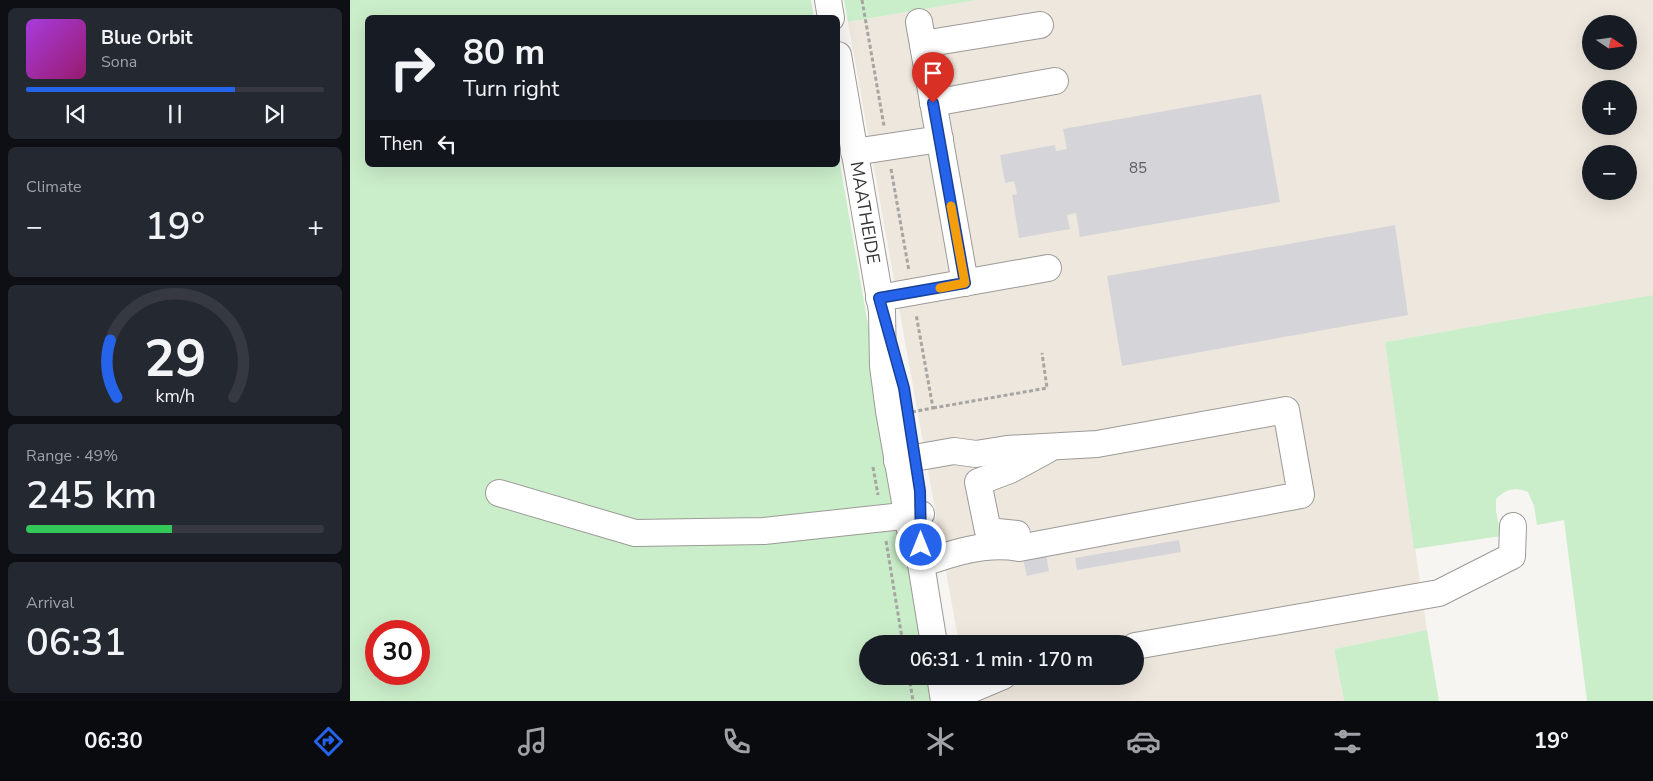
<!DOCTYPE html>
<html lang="en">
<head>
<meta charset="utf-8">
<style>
  :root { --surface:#171b24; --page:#242831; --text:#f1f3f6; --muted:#9ea1a6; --line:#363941; --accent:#2563eb }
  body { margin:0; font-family:"Nunito Sans",sans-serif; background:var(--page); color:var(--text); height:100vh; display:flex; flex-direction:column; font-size:19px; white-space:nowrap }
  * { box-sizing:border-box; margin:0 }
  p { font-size:16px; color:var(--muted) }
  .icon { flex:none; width:28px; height:28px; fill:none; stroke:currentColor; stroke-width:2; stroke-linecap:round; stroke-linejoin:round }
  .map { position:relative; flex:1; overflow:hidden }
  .details { display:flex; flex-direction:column; gap:8px; padding:8px; background:#0d0f14; width:350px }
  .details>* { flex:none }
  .banner { position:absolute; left:15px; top:15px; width:475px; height:152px; border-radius:8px; box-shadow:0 5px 20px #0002; background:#171b24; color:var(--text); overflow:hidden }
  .needle { width:32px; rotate:103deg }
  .buttons { position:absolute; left:1232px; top:15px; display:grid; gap:10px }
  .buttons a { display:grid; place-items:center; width:55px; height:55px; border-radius:50%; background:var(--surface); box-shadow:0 5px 20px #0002; font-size:25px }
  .speed { position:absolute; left:15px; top:620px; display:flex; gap:10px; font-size:25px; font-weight:700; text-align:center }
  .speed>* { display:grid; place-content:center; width:65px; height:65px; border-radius:50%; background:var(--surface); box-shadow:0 5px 20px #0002; line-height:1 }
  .speed .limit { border:8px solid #d22; background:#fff; color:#111 }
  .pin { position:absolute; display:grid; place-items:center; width:42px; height:42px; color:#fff; margin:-51px -21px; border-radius:50% 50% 50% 0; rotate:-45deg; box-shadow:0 0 5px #0007 }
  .pin .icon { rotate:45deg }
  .me { position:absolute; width:55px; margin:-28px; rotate:0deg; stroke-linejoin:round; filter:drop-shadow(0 0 4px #0008) }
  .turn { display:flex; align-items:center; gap:18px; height:105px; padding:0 15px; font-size:22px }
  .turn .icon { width:65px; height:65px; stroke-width:2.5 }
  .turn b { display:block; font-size:35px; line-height:42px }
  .then { display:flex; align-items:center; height:48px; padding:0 15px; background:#0003; gap:10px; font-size:19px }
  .big { font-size:38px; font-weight:600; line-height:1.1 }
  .details .card { flex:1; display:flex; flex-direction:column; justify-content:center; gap:8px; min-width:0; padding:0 18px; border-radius:8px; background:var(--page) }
  .details .dial { align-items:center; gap:0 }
  .dial svg { height:130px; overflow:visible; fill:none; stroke:var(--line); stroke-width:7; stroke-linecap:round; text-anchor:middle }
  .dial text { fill:var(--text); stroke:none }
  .song { display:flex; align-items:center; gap:15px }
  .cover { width:60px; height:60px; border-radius:8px; background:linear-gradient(135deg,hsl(280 70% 55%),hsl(320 70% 35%)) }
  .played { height:5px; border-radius:2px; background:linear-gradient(90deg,var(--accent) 70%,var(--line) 70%) }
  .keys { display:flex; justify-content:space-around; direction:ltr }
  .heat { display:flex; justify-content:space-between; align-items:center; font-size:28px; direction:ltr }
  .charge { height:8px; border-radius:4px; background:linear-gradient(90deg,#34c759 49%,var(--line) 0) }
  .trip { position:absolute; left:509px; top:635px; width:285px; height:50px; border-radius:25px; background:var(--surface); box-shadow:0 5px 20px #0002; font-weight:600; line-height:50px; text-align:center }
  .dock { display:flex; height:80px; justify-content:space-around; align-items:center; background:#090b0e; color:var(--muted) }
  .dock .icon { width:35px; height:35px }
  .dock .active { color:var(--accent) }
  .dock b { font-size:22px; color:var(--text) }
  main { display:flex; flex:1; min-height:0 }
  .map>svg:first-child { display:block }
</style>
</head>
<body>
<main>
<section class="details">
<div class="card">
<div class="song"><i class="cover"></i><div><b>Blue Orbit</b><p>Sona</p></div></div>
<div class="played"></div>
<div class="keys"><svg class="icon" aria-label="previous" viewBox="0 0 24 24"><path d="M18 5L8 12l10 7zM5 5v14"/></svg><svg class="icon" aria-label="pause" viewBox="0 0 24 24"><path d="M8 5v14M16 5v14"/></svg><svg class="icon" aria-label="next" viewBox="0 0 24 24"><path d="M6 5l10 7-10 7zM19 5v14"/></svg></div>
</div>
<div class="card"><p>Climate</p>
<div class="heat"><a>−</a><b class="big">19°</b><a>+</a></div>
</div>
<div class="card dial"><svg viewBox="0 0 100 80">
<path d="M14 69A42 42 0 1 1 86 69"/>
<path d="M14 69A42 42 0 0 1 10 34" stroke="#2563eb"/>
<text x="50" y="56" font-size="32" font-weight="700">29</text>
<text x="50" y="72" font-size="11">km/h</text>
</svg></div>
<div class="card"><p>Range · 49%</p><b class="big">245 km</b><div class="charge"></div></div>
<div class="card"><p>Arrival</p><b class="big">06:31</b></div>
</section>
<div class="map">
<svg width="1303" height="701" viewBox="0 0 1303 701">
  <rect width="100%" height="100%" fill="#f7f5f2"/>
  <!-- built -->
  <path fill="#eee7dd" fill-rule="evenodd" d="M627 0H1303V295L1035 342 1077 630 984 649 994 701H619L615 676H785V644H609L498 22ZM1241 24H1279V61H1241ZM1241 89H1279V126H1241ZM1241 154H1279V191H1241Z"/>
  <!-- green -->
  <path fill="#cbeeca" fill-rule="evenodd" d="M0 0H461L464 17 18 18V165H488V153L574 644H518V676H580L584 701H0ZM26 631H69V674H26Z
    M494 0H627L498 22Z
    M1303 295V701H1237L1214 520 1187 525 1184 506 1178 492C1164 487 1157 489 1146 499V511L1151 536 1064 549 1035 342Z
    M1077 630 1089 701H994L984 649Z"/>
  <!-- building -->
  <path fill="#d5d5d9" d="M911 94 930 202 730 237 726 213 717 215 720 229 669 238 662 195 667 194 664 181 655 183 650 155 705 145 706 151 717 149 713 129Z
    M1045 225 1058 315 772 366 757 276Z
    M829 540 831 552 727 570 725 558Z
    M696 554 699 571 677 576 673 559Z"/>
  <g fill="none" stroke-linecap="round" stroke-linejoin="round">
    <defs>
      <g id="minor">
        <path d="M478 0 481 18"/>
        <path d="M569 22 615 283"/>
        <path d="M573 44 690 25"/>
        <path id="s1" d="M488 55 532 311 533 366 539 411 560 530 571 564 584 644"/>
        <path d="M583 103 705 81"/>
        <path d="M504 152 590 139"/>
        <path d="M529 298 698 268"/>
        <path d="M547 461 604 451 626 454 657 449 747 444 936 410 951 495 669 548C635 542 603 553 571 564"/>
        <path d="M149 493 285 533 414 531 571 514"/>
        <path d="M667 534 638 531 628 482 660 470 697 450"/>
        <path d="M785 646 1089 593 1162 556 1163 526"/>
        <path d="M590 676 594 701"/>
        <path d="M594 701 653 676"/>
      </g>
    </defs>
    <!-- minor casing -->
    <use href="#minor" stroke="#9c9a97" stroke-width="28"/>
    <!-- path -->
    <path stroke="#a7a5a3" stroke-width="3" stroke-dasharray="4 2.5" stroke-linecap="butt" d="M512 0 534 126
      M541 169 559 271
      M583 408 697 388 692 353
      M562 412 583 408 566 314
      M523 467 528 495
      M536 541 553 644
      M559 676 563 701"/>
    <!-- minor -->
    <use href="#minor" stroke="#fff" stroke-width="26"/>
  </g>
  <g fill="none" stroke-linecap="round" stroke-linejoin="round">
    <defs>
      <path id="route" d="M571 545 570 491 554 388 529 298 615 283 583 103"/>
    </defs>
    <!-- route casing -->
    <use href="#route" stroke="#184099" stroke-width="12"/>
    <!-- route -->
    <use href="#route" stroke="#2563eb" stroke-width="9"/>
    <!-- slow -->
    <path stroke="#f59e0b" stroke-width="9" d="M590 288 615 283 601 206"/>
  </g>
  <g text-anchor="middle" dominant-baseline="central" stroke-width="4.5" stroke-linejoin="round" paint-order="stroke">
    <!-- number labels -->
    <g font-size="15" fill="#5e5d5d">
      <text x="788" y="168">85</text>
    </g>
    <!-- street labels -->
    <g font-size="18" fill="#363534" stroke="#fff">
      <text stroke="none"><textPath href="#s1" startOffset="160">MAATHEIDE</textPath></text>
    </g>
  </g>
</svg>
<div class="buttons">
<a><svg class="needle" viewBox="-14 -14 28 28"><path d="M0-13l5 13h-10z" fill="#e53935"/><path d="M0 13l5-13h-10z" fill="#9ea1a6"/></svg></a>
<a>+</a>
<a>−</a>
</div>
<div class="speed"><div class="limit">30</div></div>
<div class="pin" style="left:583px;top:103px;background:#d93025"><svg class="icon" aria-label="arrive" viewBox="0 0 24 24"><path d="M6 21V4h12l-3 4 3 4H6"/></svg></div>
<svg class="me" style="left:571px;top:545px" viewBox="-20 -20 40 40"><circle r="17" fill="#2563eb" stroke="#fff" stroke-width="3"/><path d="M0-11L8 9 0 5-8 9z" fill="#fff"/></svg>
<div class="trip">06:31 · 1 min · 170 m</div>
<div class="banner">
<div class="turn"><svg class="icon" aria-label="right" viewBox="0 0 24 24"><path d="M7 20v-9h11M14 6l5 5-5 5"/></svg><div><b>80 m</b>Turn right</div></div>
<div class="then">Then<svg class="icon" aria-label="left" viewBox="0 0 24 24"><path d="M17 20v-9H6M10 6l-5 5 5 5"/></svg></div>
</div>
</div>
</main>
<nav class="dock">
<b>06:30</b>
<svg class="icon active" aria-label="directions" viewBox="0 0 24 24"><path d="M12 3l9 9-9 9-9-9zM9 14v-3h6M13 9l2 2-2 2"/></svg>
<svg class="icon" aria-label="music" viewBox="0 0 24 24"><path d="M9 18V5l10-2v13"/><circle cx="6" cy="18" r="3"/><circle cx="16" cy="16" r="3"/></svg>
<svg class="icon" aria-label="phone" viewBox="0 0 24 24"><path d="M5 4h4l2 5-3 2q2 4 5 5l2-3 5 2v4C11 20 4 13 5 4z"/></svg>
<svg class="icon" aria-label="climate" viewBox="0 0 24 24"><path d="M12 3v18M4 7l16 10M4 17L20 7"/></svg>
<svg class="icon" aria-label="car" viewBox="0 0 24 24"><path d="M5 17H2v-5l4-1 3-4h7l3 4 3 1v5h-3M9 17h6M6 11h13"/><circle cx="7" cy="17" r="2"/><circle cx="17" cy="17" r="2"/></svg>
<svg class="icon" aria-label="filters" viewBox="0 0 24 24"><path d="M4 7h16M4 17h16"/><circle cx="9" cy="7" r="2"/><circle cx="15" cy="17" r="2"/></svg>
<b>19°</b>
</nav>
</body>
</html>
